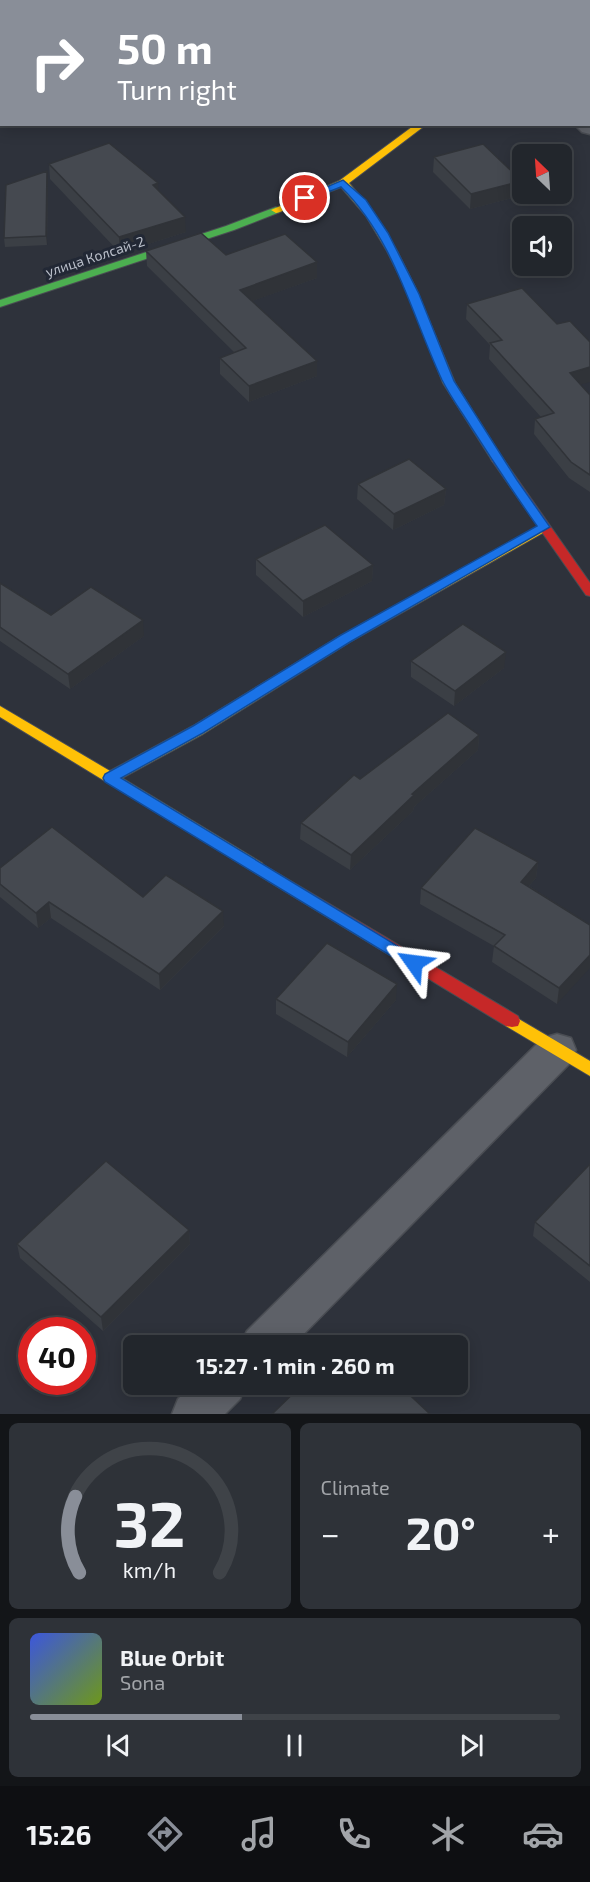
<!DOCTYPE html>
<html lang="en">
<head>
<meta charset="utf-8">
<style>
  :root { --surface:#22262c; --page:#2e3238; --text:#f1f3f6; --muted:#a2a5a9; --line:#3f4348; --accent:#898e98 }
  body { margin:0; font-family:"Exo 2",sans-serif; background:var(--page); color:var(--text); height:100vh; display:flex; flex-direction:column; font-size:22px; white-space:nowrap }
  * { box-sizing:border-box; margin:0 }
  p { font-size:20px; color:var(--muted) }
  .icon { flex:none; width:33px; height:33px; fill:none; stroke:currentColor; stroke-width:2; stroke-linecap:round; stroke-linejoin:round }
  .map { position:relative; height:1414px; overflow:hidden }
  .sheet { display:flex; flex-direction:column; gap:9px; padding:9px; background:#131518; flex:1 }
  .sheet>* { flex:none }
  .hud { position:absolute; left:0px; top:0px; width:591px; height:126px; box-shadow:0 3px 15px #0003,0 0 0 2px var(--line); background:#898e98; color:#fff; overflow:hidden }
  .needle { width:39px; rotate:335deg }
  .tools { position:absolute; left:512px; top:144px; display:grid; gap:12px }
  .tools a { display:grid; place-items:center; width:60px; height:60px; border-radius:9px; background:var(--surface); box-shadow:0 3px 15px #0003,0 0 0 2px var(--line); font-size:30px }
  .speed { position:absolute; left:18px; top:1317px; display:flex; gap:12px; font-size:30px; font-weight:700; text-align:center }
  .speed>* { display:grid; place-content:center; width:78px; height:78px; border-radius:50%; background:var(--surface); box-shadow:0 3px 15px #0003,0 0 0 2px var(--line); line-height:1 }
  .speed .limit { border:9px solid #d22; background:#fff; color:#111 }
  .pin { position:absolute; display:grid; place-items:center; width:51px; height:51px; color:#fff; margin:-26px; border:3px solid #fff; border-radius:50%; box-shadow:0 2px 6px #0007 }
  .me { position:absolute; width:66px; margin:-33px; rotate:301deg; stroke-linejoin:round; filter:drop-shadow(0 0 4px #0008) }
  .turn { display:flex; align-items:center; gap:21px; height:126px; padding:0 18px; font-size:27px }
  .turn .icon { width:78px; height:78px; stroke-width:2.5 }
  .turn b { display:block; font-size:42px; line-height:51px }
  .big { font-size:45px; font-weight:700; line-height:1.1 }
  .sheet .tile { flex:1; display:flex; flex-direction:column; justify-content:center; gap:9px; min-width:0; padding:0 21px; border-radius:9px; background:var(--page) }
  .sheet .dial { align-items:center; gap:0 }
  .dial svg { height:156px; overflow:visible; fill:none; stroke:var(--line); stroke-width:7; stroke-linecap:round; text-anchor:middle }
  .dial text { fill:var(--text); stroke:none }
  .song { display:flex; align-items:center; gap:18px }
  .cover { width:72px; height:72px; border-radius:9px; background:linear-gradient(135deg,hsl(230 70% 55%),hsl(80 70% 35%)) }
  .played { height:6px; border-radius:3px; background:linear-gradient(90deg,var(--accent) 40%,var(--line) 40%) }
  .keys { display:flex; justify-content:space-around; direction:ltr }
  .heat { display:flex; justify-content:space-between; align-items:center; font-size:33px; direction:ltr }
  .sheet .tiles { flex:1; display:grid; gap:9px; grid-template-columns:1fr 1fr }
  .tile:last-child { grid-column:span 2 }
  .trip { position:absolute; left:123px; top:1335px; width:345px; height:60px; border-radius:9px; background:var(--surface); box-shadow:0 3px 15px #0003,0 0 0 2px var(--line); font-weight:700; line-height:60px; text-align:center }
  .tab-bar { display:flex; height:96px; justify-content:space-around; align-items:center; background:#0e0f12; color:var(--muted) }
  .tab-bar .icon { width:42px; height:42px }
  .tab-bar .current { color:var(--accent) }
  .tab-bar b { font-size:27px; color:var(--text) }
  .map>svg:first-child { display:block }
</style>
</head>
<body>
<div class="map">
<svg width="590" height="1414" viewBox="0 0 590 1414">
  <rect width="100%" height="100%" fill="#2e323b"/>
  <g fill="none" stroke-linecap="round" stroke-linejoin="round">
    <defs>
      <path id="street" d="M590 118V134L582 132 574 124H590Z
        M557 1034 571 1038 576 1050 571 1062 292 1346H240L247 1331 543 1038Z
        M193 1384H246L240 1399 225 1414H172L178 1399Z"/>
      <path id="fast" d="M276 207 281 210 280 212 234 230 0 307V300L226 226Z"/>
      <path id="slow" d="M416 124H427L349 183 374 213 397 251 416 289 455 383 503 459 497 463 493 462 443 383 406 289 387 251 366 216 341 187 280 212 276 213 271 210 339 181Z
        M544 523 550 527 548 530 350 642 203 734 122 778 262 863 264 867 262 871H252L0 717V706L110 771 193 726 340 636Z
        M512 1015 590 1061V1076L506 1026 504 1021 506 1016Z"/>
      <path id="jam" d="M479 0H487V2H479Z
        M497 455 501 456 590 583V596L586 595 493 462 491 459 493 456Z
        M257 861 518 1016 520 1021 518 1026 512 1027 506 1026 252 871 250 867 252 863Z"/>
    </defs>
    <!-- street casing -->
    <use href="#street" stroke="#4a4d53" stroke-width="3"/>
    <!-- fast casing -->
    <use href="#fast" stroke="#4a4d53" stroke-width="2"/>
    <!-- slow casing -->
    <use href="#slow" stroke="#4a4d53" stroke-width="2"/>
    <!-- jam casing -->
    <use href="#jam" stroke="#4a4d53" stroke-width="2"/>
    <!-- street -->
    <use href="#street" fill="#5e6168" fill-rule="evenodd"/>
    <!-- fast -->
    <use href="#fast" fill="#4caf50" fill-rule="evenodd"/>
    <!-- slow -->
    <use href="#slow" fill="#ffc107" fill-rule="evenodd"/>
    <!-- jam -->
    <use href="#jam" fill="#c62828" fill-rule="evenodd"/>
  </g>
  <!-- wall -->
  <path fill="#3b3f45" d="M367 0H393L392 2H370Z
    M434 157 520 196 470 209 433 172Z
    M49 164 158 183V190L186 232 120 253 50 179Z
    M48 179 47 245 5 247 4 238Z
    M146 251 317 262V278L252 301 317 361V376L249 402 220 374V358L235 353 147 266Z
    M467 304 581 385 590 395V492L569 478 534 434 535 419 541 417 489 359 490 345 466 319Z
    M358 484 446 489 444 505 393 530 357 499Z
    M256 559 373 565 372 581 303 617 256 575Z
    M0 583 51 615 144 636 70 689 0 641Z
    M411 661 504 668 454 706 411 677Z
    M479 735 478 750 414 807 413 811 350 870 300 839 301 823 360 779Z
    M538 862 536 878 529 886 590 925 557 1004 492 962 494 946 420 904 421 888Z
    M0 868 143 897 224 926 160 990 51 918 38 928 0 897Z
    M276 999 396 1000 347 1057 276 1014Z
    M590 1164V1282L533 1236 535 1222Z
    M189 1230 190 1244 103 1331 20 1258 17 1244Z"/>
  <!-- shaded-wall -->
  <path fill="#303338" d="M47 171 48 179 47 245 46 236Z
    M522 181 520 196 470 209 471 194Z
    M158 183 159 198 153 185Z
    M185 217 186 232 120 253 119 237Z
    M317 262V278L241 305 240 290Z
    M317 361V376L249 402V386Z
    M590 367V382L568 388 570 373Z
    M446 489 444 505 393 530 394 514Z
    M373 565 372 581 303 617V601Z
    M143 620 144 636 70 689 68 674Z
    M506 652 504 668 454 706 455 691Z
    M479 735 478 750 414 807 413 811 350 870 351 855 412 794Z
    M538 862 536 878 519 897 521 882Z
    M49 902 51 918 38 928 36 913Z
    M223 911 224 926 160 990 159 974Z
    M590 955V968L557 1004 559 988Z
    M397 984 396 1000 347 1057 348 1042Z
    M189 1230 190 1244 103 1331 101 1317Z"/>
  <!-- building -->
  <path fill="#454950" stroke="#303338" stroke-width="1.5" d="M109 143 158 183 153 185 185 217 119 237 49 164Z
    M483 144 522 181 471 194 434 157Z
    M47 171 46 236 4 238 6 185Z
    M201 233 226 255 285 234 317 262 240 290 317 361 249 386 220 358 246 348 146 251Z
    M522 288 557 324 570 321 590 342V367L570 373 590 395V475L571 462 535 419 554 413 490 343 502 340 467 304Z
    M409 459 446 489 394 514 358 484Z
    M325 525 373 565 303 601 256 559Z
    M0 583 51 615 91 587 143 620 68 674 0 627Z
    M463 624 506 652 455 691 411 661Z
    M448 713 479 735 412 794 414 795 351 855 301 823 354 775 360 779Z
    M52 827 143 897 166 875 223 911 159 974 49 902 36 913 0 884V868Z
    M475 828 538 862 521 882 590 925V955L559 988 494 946 505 935 421 888Z
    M327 943 397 984 348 1042 276 999Z
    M106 1161 189 1230 101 1317 17 1244Z
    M590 1164V1266L535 1222Z
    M349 1339 356 1346H343Z
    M303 1384H398L430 1414H272Z"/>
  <!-- route -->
  <path fill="#1a73e8" stroke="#114b97" stroke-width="1.5" d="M343 180 366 200 388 233 419 294 454 381 517 480 550 527 350 642 203 733 121 778 419 959 421 963 419 968 414 970 105 782 103 778 105 774 193 726 341 635 537 526C514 493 492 460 471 427 461 411 450 396 442 380 411 314 395 240 341 187L308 200 300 198Z"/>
  <g text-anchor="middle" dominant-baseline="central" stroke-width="6" stroke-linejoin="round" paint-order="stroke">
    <!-- far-street labels -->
    <g font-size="14" fill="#babfca" stroke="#222835">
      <text transform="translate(95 256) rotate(-18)">улица Колсай-2</text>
    </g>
  </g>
</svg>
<div class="tools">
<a><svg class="needle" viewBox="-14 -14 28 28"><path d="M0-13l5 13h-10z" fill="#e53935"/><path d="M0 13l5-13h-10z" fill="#a2a5a9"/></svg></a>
<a><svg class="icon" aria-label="sound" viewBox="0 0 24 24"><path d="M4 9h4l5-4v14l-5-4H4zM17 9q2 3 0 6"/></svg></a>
</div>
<div class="speed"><div class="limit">40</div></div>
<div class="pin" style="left:305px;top:198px;background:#d93025"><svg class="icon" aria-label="arrive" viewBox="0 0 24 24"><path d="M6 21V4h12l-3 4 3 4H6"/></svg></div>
<svg class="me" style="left:414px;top:963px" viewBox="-20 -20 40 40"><path d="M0-17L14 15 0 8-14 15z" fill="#1a73e8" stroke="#fff" stroke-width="4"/></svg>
<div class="trip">15:27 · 1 min · 260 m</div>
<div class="hud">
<div class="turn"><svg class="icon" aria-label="right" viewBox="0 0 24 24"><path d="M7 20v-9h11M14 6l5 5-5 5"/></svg><div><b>50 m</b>Turn right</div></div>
</div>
</div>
<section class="sheet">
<div class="tiles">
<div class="tile dial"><svg viewBox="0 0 100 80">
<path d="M14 69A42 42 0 1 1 86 69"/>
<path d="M14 69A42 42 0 0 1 12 30" stroke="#898e98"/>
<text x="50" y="56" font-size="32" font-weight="700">32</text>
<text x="50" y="72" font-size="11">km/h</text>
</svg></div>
<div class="tile"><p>Climate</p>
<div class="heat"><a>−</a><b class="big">20°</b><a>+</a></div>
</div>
<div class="tile">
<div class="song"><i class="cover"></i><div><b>Blue Orbit</b><p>Sona</p></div></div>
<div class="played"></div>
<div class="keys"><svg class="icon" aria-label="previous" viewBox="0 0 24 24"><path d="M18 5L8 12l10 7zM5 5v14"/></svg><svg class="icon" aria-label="pause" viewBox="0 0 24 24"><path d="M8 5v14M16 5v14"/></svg><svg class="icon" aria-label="next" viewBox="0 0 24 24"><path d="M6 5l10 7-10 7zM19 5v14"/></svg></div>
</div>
</div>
</section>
<nav class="tab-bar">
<b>15:26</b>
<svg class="icon current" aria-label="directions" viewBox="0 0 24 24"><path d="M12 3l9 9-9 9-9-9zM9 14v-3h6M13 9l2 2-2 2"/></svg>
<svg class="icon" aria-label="music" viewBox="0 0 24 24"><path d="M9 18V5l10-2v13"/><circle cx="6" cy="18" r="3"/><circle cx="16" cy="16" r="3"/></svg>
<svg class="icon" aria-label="phone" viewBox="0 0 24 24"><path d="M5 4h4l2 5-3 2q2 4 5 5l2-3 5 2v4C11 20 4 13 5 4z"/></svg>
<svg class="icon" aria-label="climate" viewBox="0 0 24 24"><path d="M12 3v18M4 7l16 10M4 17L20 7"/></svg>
<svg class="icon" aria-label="car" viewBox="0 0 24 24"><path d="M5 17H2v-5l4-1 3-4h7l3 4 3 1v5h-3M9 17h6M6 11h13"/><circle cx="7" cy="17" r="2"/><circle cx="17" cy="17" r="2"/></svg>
</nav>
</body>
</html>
